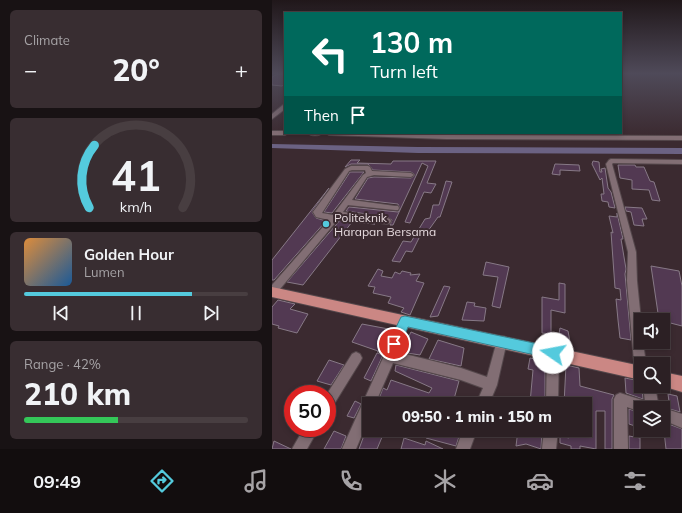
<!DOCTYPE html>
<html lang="en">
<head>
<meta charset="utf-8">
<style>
  :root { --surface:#2c2024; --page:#382d31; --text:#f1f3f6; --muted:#a6a3a6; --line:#483e41; --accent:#54cadd }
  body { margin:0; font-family:Mulish,sans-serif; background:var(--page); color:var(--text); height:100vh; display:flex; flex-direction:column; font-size:15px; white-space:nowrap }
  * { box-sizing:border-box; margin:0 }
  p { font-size:13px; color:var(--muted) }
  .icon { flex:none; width:22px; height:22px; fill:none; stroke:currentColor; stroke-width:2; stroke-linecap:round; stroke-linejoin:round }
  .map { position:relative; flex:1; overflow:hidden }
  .drawer { display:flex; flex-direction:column; gap:10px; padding:10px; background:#181214; width:272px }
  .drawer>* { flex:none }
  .top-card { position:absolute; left:12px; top:12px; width:338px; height:122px; border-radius:0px; box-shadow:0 2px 6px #0003,0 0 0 1px var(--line); background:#00695c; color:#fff; overflow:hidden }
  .controls { position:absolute; left:362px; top:313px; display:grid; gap:8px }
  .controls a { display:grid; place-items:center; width:36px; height:36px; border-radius:0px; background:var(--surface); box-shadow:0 2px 6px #0003,0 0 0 1px var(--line); font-size:20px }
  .speed { position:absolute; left:12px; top:385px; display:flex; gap:8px; font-size:20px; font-weight:700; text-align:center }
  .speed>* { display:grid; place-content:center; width:52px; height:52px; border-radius:50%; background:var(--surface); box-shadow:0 2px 6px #0003,0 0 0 1px var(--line); line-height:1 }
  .speed .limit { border:6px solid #d22; background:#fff; color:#111 }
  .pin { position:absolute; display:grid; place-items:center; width:34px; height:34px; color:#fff; margin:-17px; border:2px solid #fff; border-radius:50%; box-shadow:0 1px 4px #0007 }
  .me { position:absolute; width:44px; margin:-22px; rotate:282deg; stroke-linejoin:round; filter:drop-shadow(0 0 3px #0008) }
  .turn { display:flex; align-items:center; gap:14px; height:84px; padding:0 20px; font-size:18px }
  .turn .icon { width:52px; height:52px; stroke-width:2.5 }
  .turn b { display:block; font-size:28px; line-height:34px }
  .then { display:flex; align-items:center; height:38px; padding:0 20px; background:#0003; gap:8px; font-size:15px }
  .big { font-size:30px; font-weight:800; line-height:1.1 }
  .drawer .card { flex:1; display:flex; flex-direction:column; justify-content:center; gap:6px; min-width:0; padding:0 14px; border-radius:6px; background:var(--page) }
  .drawer .dial { align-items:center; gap:0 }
  .dial svg { height:104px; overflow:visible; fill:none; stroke:var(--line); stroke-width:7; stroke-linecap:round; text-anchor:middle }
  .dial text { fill:var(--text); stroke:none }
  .song { display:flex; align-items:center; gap:12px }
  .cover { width:48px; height:48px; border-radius:6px; background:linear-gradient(135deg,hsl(30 70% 55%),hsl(210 70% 35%)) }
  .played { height:4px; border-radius:2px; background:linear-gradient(90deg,var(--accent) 75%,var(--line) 75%) }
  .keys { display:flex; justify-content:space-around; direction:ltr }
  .heat { display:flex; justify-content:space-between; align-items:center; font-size:22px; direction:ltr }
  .charge { height:6px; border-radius:3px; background:linear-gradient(90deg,#34c759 42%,var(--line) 0) }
  .trip { position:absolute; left:90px; top:397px; width:230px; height:40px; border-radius:0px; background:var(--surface); box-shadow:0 2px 6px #0003,0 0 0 1px var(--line); font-weight:800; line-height:40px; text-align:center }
  .tabs { display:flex; height:64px; justify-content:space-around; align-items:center; background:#120d0e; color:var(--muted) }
  .tabs .icon { width:28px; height:28px }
  .tabs .current { color:var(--accent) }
  .tabs b { font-size:18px; color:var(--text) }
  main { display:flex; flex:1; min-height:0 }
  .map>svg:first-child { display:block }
</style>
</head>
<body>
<main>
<section class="drawer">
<div class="card"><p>Climate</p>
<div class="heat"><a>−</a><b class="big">20°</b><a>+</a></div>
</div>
<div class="card dial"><svg viewBox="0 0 100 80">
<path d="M14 69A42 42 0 1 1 86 69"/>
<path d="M14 69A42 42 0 0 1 18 21" stroke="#54cadd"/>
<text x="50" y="56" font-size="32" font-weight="700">41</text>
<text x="50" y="72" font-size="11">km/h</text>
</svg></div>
<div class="card">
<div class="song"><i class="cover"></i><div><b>Golden Hour</b><p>Lumen</p></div></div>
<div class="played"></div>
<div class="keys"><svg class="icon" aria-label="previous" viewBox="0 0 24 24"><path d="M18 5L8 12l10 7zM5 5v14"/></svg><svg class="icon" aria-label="pause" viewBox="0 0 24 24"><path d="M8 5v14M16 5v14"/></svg><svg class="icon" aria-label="next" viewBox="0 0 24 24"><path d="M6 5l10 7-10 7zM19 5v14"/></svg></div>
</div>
<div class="card"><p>Range · 42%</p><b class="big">210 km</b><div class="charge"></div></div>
</section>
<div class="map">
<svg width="410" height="449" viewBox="0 0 410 449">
  <rect width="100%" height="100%" fill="#3b2a30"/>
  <!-- built -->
  <path fill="#49323a" d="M77 204 125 210 121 220 69 213Z"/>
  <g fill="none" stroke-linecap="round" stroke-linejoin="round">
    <!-- river -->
    <path fill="#6b6283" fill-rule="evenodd" d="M0 144 146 147 410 148V154L146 153 0 148Z"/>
  </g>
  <!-- building -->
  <path fill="#523952" stroke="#877986" d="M6 74H13V84L10 86 0 85V77Z
    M79 160H88L85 163 119 164 121 161H164L155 183 164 184 159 193 152 192 138 223 133 222 156 166 150 163 121 225H118L120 220 115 217 74 211 77 207 126 212 128 209 126 204 83 199 96 178 102 177 139 178 143 175 139 172 101 170 96 164H79L73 167Z
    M321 161 327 162 328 172H330L329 169 333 168 336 188 339 192 343 208 337 207 336 202 330 201 329 194H332L330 178 328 180 320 164Z
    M283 164 307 165 308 171 288 170V175L280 174Z
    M346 165H363L364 167H372L378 181 382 182 388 201 380 200 377 190 360 189V180L348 178Z
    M78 172H92L60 213 52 212Z
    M174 181 180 182 168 217H166L156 231 151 230 140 252 134 251 128 262 120 261 131 241 139 242 153 219 158 218 161 205H167Z
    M57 188 40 212 44 218 54 221 2 280H0V260Z
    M353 207 370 208 375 219H370L372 226 362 225 359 212 354 211Z
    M345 213 351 239H349L354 269 353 274 359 340 348 338 346 320 344 299 349 300 348 289 343 288 339 232 341 233 337 216 345 217Z
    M69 219 103 224 80 222 31 285 15 282Z
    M214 262 237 267 228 308 220 306 226 277 211 275Z
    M379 266 407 271 410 286V326L387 320Z
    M106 269 111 271 109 276 120 278 123 272 128 274 130 271 139 273 138 275 148 274 144 281 152 283 138 315 129 312 132 308 116 303 119 297 101 293 103 287 96 286Z
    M287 283 293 284V313L279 310V334L270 333V297L287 300Z
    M172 286 178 287 166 316 158 317Z
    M6 300 23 304 18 309 36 314 25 333 6 328 7 326 0 324V307Z
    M195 302 203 303 202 306 214 308 212 321 190 320Z
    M90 324 122 330 112 352H105L106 351 80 342Z
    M288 328 296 331 299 347 290 342 291 348 285 346Z
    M139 332 156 339 148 355 129 352Z
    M166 340 192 348 189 366 157 359Z
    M105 353 111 355 99 381 92 378Z
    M258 358 273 361V404L258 403 261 370 256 369Z
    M57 360 72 365 59 385 45 381Z
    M124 365 187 381 182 399 185 400 184 404H105L111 388 115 390 119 380 157 393 160 388 123 371Z
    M294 365 307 368 308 386 342 395 340 399V449H333V411H324V449L308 446V449H299V446L288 443V436L297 438 296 430H313L314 405 292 404Z
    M353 378 369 381 371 399 354 393Z
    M396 394 405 396 408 412 398 409Z
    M83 401 89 404 82 418 75 416Z
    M357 409 368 413 369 428 357 424Z
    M391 422 410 429V449H394Z
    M94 430H113L105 449H87Z
    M156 430H189L184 446 154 438Z
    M246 430H270L269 449 254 444 244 446Z
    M62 431 74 436 69 449H52Z
    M357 436 368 438V449H357Z
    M132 438 153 445 154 441 171 449H129Z
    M2 441 19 449H0Z"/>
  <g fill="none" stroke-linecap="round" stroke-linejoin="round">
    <defs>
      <path id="minor" d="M11 105H13V109L0 119V114Z
        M0 131H13V133H16L13 135H0Z
        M36 133H50C47 136 39 136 36 133Z
        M54 133H107L174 135 410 136V140L174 139 57 135Z
        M339 159 410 160V164L341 163 340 164 364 252 365 281 369 320V342H371L374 364H369V379L365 377 363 373 355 281 356 252 334 164 337 160Z
        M79 166H96L98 167 100 171 139 173 142 175 139 177 102 175 95 177 80 200 123 206H126L127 208 126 210H123L76 205 71 212 115 218 118 219 119 221 118 223 115 224 68 217 3 295 0 296V285L57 220 44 217 41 212 73 169ZM80 170H93L94 173 91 175 61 215 50 213 77 171Z
        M133 316 137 318 138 321 125 352 189 368 215 377 226 337 230 336 234 337 235 341 225 385 217 404H204L211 388 189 380 121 363 103 404H97V418L84 449H70L129 318Z
        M281 347 285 349 287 353 286 404H274L275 353 277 349Z
        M84 352 88 354 90 358 88 362 59 409 55 411V394L80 354Z
        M371 386H383L387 408H369V412L355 407 356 449H342V399L344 395 348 393 373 401Z
        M390 408H391L410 414V428L391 420V408Z
        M32 428H47L35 449H20Z
        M191 430H205L198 449H184Z
        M272 430H286L284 449H270Z"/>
      <path id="major" d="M0 287 369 366V380L0 297Z
        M391 372 410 376V392L390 386Z"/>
    </defs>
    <!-- minor casing -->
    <use href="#minor" stroke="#54474b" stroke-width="2"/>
    <!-- major casing -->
    <use href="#major" stroke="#54474b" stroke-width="2"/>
    <!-- minor -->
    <use href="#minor" fill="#826e74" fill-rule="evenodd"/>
    <!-- major -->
    <use href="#major" fill="#cb8784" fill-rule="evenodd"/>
  </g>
  <!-- sky -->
  <linearGradient id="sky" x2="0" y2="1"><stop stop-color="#20171a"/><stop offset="0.54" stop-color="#4f4a59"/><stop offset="1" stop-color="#4f4a59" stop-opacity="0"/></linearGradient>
  <rect width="410" height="136" fill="url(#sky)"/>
  <!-- route -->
  <path fill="#54cadd" stroke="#378390" d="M133 316 281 347 286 348 288 353 286 357 281 359 136 327 127 349 122 350 118 349 116 344 129 317Z"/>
  <!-- markers -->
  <circle fill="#54cadd" stroke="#3b2a30" stroke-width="1.5" cx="54" cy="224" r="4"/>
  <g text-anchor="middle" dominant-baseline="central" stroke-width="4" stroke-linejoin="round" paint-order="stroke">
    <!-- poi labels -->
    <g font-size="12" fill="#e6dade" stroke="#3b2a30" text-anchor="start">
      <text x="62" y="217">Politeknik<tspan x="62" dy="14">Harapan Bersama</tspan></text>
    </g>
  </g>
</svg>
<div class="controls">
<a><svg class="icon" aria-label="sound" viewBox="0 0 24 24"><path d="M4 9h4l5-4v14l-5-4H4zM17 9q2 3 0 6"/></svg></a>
<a><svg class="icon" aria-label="search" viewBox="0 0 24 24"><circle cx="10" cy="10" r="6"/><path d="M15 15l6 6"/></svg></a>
<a><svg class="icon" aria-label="layers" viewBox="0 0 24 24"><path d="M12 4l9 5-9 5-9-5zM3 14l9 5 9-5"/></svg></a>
</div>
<div class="speed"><div class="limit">50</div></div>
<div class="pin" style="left:122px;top:344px;background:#d93025"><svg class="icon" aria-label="arrive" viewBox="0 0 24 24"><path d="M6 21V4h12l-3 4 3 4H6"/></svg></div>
<svg class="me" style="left:281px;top:353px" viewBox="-20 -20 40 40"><circle r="19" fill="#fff"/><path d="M0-13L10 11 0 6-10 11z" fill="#54cadd"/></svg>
<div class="trip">09:50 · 1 min · 150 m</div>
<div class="top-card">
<div class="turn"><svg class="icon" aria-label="left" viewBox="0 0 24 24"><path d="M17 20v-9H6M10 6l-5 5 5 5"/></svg><div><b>130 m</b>Turn left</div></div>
<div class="then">Then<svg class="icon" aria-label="arrive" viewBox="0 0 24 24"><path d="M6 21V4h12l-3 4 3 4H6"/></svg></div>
</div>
</div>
</main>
<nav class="tabs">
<b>09:49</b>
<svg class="icon current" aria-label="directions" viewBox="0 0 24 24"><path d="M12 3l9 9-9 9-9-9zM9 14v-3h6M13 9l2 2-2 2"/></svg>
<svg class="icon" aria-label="music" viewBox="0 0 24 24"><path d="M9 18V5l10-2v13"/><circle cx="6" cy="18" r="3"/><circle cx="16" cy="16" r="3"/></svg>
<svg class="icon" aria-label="phone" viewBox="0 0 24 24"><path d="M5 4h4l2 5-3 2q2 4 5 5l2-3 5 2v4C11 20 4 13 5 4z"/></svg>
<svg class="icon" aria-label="climate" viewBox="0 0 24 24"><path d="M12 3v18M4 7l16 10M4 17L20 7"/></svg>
<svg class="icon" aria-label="car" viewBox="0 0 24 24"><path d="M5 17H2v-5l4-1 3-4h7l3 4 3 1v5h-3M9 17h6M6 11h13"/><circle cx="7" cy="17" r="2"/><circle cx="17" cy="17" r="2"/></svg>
<svg class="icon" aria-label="filters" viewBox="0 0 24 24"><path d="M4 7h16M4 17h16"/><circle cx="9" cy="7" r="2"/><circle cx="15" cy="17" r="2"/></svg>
</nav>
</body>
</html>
